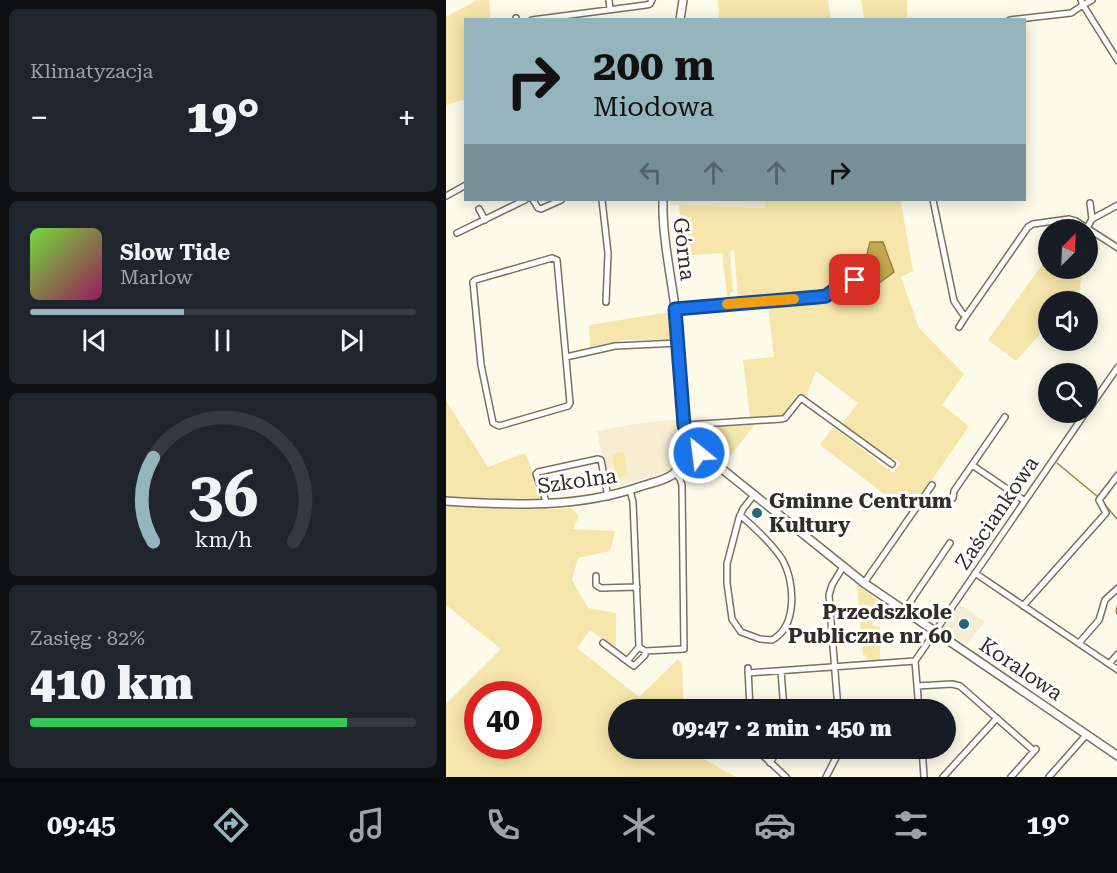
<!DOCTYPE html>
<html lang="pl">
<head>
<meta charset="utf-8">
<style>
  :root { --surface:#171b24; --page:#20242c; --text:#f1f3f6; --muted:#9ea1a6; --line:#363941; --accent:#95b5be }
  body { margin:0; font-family:"Roboto Serif",serif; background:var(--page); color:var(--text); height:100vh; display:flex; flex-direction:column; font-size:22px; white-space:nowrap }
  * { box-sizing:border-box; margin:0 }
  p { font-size:20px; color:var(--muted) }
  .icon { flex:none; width:33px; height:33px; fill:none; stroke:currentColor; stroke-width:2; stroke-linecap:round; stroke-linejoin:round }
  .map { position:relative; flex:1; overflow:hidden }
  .drawer { display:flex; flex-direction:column; gap:9px; padding:9px; background:#0d0f14; width:446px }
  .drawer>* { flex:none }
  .guide { position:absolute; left:18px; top:18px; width:562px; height:183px; border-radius:0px; box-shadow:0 3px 15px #0003; background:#95b5be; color:#111; overflow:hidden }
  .needle { width:39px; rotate:24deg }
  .buttons { position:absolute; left:592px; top:219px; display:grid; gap:12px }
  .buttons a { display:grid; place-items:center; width:60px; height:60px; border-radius:50%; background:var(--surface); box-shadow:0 3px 15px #0003; font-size:30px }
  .speed { position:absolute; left:18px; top:681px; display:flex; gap:12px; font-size:30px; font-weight:700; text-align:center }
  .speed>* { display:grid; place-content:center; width:78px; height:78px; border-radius:50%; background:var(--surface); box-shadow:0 3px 15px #0003; line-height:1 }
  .speed .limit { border:9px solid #d22; background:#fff; color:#111 }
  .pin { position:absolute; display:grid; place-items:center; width:51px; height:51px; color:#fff; margin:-26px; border-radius:12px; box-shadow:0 3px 9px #0006 }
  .me { position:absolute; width:66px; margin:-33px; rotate:331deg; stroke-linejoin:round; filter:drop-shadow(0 0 4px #0008) }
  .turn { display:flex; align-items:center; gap:21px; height:126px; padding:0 30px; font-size:27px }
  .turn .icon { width:78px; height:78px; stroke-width:2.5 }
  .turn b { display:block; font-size:42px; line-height:51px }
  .lanes { display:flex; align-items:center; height:57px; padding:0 30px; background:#0003; justify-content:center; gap:30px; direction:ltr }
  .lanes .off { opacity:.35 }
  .big { font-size:45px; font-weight:800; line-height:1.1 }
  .drawer .widget { flex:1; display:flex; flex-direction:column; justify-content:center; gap:9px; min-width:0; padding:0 21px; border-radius:9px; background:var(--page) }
  .drawer .dial { align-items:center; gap:0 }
  .dial svg { height:156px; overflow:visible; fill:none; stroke:var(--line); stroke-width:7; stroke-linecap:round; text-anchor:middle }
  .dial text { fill:var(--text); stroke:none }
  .song { display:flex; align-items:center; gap:18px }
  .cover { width:72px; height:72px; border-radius:9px; background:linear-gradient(135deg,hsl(100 70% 55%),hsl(330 70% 35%)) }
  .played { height:6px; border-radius:3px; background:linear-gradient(90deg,var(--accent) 40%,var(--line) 40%) }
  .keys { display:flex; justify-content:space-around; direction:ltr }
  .heat { display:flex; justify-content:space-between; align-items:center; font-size:33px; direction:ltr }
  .charge { height:9px; border-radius:4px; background:linear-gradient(90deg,#34c759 82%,var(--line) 0) }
  .trip { position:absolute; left:162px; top:699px; width:348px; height:60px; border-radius:30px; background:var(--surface); box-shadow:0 3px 15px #0003; font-weight:800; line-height:60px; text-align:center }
  .dock { display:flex; height:96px; justify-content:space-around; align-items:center; background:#090b0e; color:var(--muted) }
  .dock .icon { width:42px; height:42px }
  .dock .selected { color:var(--accent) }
  .dock b { font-size:27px; color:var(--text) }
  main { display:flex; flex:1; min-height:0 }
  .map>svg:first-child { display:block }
</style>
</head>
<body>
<main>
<section class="drawer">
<div class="widget"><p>Klimatyzacja</p>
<div class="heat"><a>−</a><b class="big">19°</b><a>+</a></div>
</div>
<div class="widget">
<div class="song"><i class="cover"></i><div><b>Slow Tide</b><p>Marlow</p></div></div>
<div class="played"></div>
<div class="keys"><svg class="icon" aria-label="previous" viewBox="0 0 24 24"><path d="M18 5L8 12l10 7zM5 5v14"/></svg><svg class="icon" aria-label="pause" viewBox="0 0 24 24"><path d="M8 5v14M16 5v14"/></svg><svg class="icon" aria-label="next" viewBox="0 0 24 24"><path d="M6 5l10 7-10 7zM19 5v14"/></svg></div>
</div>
<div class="widget dial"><svg viewBox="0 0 100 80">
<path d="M14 69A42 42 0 1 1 86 69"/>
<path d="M14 69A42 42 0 0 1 14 26" stroke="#95b5be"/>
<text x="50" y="56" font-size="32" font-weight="700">36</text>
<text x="50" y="72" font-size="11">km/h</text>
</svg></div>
<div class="widget"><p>Zasięg · 82%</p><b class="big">410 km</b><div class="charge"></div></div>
</section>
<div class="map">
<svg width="672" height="777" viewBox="0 0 672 777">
  <rect width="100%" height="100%" fill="#fefae9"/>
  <!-- built -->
  <path fill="#f6edd2" d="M224 200H319V208L224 205Z
    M233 419 234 448 230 463 224 471 162 489 151 431 195 423Z
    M514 604 539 622 520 645 498 628Z"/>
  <!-- green -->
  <path fill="#f7e6ab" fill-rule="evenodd" d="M31 0H43L45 19 20 20 19 102 16 100 0 105V17Z
    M272 0H382L385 19H273Z
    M415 0H461V19H418Z
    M319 200H464L455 202 467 271 455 277 473 328 518 374 496 405 523 426 463 513 374 445 387 427 447 473 455 463 448 458 442 459 396 424 412 403 370 371 360 396 353 392 336 416 304 417 297 360 328 357 322 305 323 295 292 297 288 251 284 252 287 292 284 293V297L281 296 276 253 238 256 234 258 238 254 233 205 319 208Z
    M603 255V268L637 269 634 287 635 288 623 301 603 302V324L570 361 542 340Z
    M224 312 227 340H178L144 347 143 325Z
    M0 401 42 467 79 453 102 509 125 508 133 516 127 529 169 531 164 551 132 558 126 580 142 608 170 613V649L144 630 131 648 193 697 232 659 236 665 238 709 172 710V748L240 749 290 777H0V704L55 649 0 605ZM32 694H82V746H32Z
    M310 423 278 464 260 450 257 445 264 439 258 426Z
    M178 452 182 476 170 478 166 454Z
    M411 584 441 608 437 617 426 618 427 626 434 627V660H421L420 655 417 656Z"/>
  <!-- water -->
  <path fill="#c3a850" stroke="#978343" stroke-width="1.5" d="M424 242H437L448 272 433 283 416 274Z"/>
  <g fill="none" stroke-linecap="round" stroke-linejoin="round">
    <!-- stream -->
    <path stroke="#978343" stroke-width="1.5" d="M611 463 652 497
      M659 505 672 520
      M672 604 670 611 672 616"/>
    <defs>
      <path id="minor" d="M163 0 164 10
        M635 0 637 5 646 0
        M70 18V20
        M86 20 200 5 204 4 206 0
        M564 20 625 13 637 5 672 61
        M0 196 20 185
        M87 200 92 208 95 209 115 200
        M156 200 162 253 160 302
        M487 200 508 301 516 313 520 316 582 227 587 224 623 219 630 221 672 248
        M33 209 39 220
        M646 219 672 205
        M641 228 646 219 644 203
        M11 233 79 200
        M106 258 111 260 124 403 122 406 53 426 47 423 35 365 27 282 29 280Z
        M229 309 372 297 379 296 403 279 414 282
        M513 327 520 316
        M120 357 169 346 233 343
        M642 410 672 367
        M239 425 336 419 339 418 355 398 446 464
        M526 465 579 501
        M184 490 187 502 193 647 181 661 188 666 199 655V651L193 647
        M507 498 508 491 559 417
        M101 504 90 474 92 472 152 459 155 460 162 497
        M294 515C308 527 326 544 336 559 349 581 352 626 326 640L314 639 295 632 286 619 281 583V564L293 518 297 509 307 496
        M529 573 672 670
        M150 576V585L155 588 191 587
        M418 583 486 485
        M577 606 660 513 653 500 672 475
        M458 611 504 543
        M157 643 181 661
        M633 643 653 620 659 600 672 588
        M199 651 238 649 236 485 234 479 229 473
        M663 664 672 654
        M302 668 304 710
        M335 671 338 710
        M302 673 469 661
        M471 686 506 684 514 686 588 751
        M392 710 383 595 386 585 397 567
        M473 710 469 661 640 412
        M309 748 340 777
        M476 748 478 777
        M324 763 333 748
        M380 777 395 748
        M497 777 551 718
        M565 777 590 749
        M603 777 641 734"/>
      <path id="tertiary" d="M234 20 237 0
        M217 200C216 241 227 283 231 324 235 361 231 412 245 444L418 583 672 756
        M0 501C68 505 130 509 196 486 205 483 217 481 226 475 236 467 236 453 245 444"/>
    </defs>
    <!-- minor casing -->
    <use href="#minor" stroke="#777260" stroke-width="8"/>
    <!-- tertiary casing -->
    <use href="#tertiary" stroke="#777260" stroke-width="10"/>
    <!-- minor -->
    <use href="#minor" stroke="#fff" stroke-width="5"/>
    <!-- tertiary -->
    <use href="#tertiary" stroke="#fff" stroke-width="7"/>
  </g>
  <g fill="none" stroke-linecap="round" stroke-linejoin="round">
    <defs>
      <path id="route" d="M253 453 245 444 238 425 229 309 372 297 380 296 403 279 409 280"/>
    </defs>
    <!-- route casing -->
    <use href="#route" stroke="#114b97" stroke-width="15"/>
    <!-- route -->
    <use href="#route" stroke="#1a73e8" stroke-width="10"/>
    <!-- slow -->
    <path stroke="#f59e0b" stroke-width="10" d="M281 304 348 299"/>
  </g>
  <!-- markers -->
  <g fill="#246979" stroke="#fff" stroke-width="2">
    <circle cx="311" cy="513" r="6"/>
    <circle cx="518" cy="624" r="6"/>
  </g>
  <g text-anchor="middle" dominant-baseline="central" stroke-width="6" stroke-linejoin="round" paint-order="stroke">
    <!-- street labels -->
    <g font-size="21" fill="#302e26" stroke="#fff">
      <text transform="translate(238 249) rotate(83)">Górna</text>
      <text transform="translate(131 481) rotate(-8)">Szkolna</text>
      <text transform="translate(551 513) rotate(-56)">Zaściankowa</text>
      <text transform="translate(575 669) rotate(34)">Koralowa</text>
    </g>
    <!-- poi labels -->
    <g font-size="21" font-weight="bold" fill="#302e26" stroke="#fff" text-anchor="start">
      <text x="323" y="501">Gminne Centrum<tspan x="323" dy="24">Kultury</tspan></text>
      <text x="506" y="612" text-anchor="end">Przedszkole<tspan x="506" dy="24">Publiczne nr 60</tspan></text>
    </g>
  </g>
</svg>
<div class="buttons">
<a><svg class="needle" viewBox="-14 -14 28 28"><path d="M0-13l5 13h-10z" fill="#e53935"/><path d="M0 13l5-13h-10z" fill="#9ea1a6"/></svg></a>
<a><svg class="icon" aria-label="sound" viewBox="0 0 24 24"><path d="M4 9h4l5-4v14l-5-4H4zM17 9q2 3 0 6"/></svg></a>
<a><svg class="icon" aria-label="search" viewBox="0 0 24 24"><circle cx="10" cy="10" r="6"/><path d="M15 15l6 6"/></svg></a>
</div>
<div class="speed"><div class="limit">40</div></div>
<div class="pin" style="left:409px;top:280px;background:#d93025"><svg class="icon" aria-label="arrive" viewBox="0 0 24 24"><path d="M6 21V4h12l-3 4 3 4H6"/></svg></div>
<svg class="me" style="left:253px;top:453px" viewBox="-20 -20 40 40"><circle r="17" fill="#1a73e8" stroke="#fff" stroke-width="3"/><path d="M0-11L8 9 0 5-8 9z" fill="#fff"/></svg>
<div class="trip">09:47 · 2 min · 450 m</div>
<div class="guide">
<div class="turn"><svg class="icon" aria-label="right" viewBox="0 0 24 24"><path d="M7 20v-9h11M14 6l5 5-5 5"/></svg><div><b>200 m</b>Miodowa</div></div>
<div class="lanes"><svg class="icon off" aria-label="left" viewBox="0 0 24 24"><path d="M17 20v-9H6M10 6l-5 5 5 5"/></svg><svg class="icon off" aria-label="ahead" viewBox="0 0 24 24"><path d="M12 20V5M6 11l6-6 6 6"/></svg><svg class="icon off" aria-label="ahead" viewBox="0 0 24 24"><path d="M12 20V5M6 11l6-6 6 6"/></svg><svg class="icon" aria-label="right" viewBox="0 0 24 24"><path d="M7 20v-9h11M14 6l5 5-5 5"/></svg></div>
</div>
</div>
</main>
<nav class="dock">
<b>09:45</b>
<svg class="icon selected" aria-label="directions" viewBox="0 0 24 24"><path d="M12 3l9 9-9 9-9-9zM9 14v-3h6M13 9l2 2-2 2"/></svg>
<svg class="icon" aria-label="music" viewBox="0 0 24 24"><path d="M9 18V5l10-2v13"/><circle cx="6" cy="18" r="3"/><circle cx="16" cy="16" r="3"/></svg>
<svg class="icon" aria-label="phone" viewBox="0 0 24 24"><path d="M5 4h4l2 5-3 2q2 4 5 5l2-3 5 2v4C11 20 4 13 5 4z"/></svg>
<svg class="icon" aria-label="climate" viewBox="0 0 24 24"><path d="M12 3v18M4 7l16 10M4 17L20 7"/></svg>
<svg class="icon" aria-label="car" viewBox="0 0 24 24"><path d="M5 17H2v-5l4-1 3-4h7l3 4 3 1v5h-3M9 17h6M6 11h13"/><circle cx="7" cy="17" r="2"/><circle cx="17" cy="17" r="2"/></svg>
<svg class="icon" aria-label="filters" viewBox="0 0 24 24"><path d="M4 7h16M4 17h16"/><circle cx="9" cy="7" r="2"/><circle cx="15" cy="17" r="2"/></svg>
<b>19°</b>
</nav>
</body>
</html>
